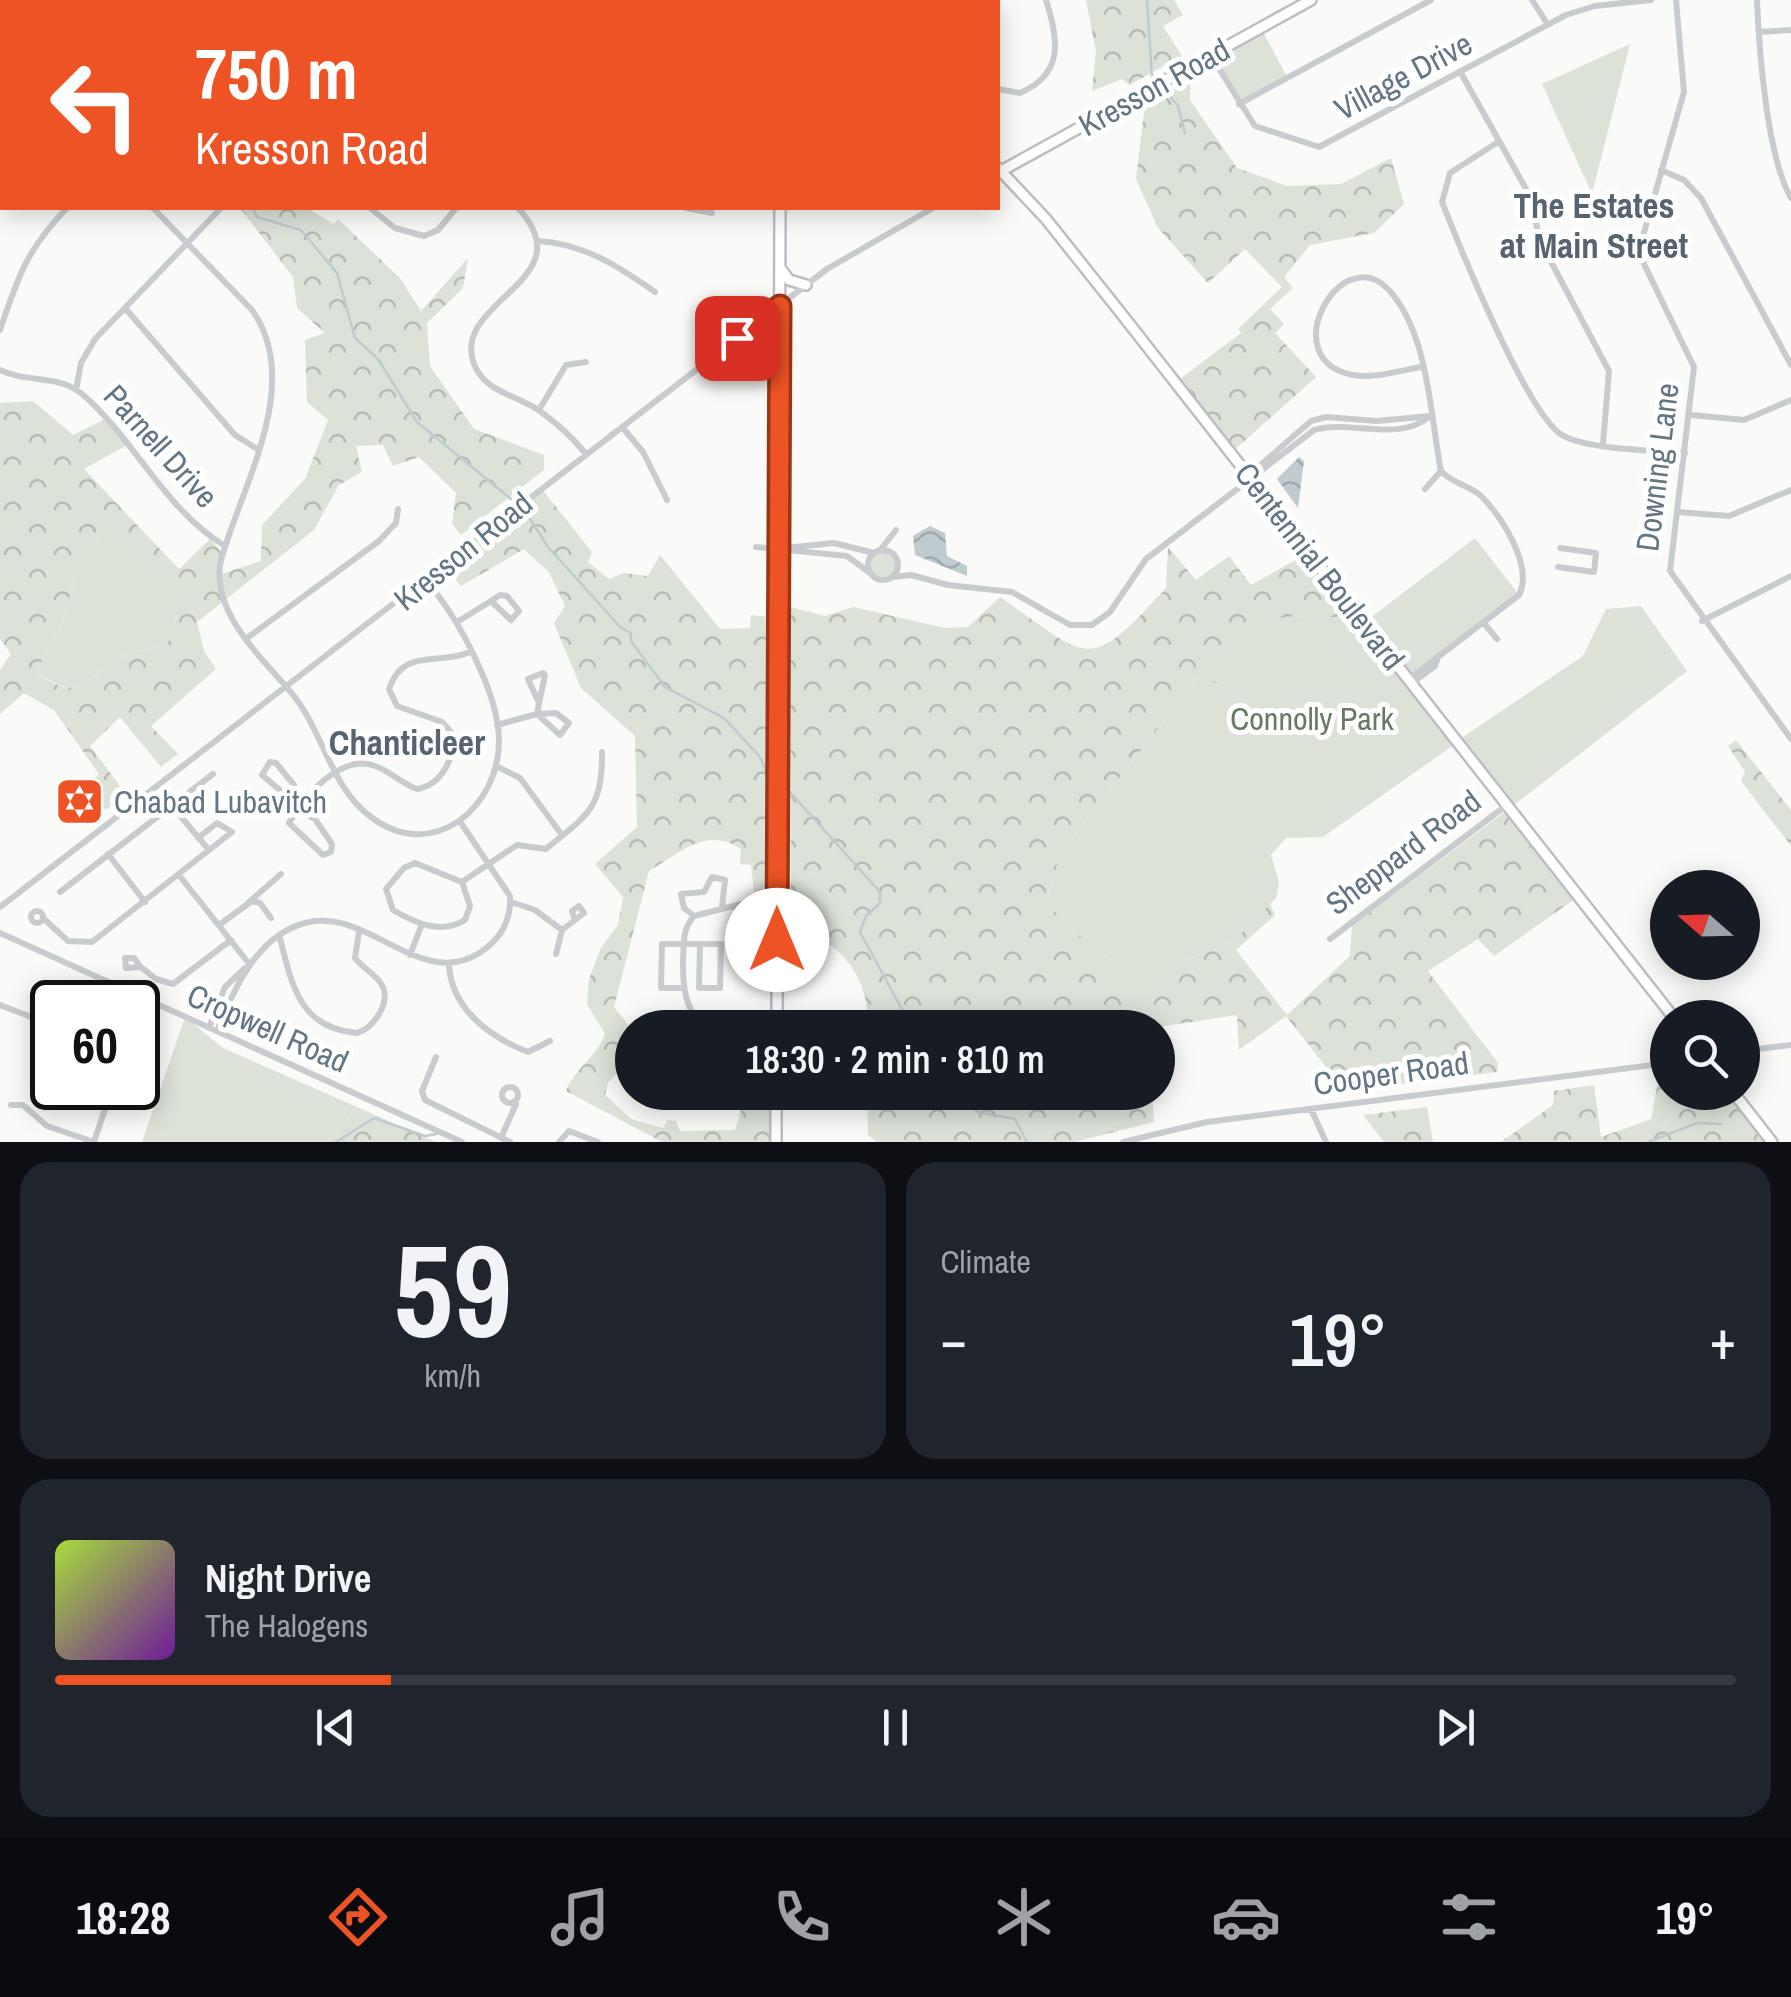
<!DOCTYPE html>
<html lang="en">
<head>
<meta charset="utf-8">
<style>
  :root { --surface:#171b24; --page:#20242c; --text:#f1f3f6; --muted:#9ea1a6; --line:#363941; --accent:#ed5324 }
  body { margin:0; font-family:"Archivo Narrow",sans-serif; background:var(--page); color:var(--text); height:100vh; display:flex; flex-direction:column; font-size:38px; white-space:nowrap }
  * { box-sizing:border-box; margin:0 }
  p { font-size:32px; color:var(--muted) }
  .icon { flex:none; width:55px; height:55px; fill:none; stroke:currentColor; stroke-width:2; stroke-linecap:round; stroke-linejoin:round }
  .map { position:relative; height:1142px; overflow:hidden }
  .drawer { display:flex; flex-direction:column; gap:20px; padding:20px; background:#0d0f14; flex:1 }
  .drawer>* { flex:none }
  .hud { position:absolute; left:0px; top:0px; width:1000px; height:210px; box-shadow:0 5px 25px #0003; background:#ed5324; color:#fff; overflow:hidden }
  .needle { width:65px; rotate:290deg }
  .fabs { position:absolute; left:1650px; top:870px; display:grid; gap:20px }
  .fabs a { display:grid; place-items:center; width:110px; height:110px; border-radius:50%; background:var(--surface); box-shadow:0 5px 25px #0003; font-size:50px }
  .speed { position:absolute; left:30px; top:980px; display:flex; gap:20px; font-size:50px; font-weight:700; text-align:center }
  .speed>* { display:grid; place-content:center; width:130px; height:130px; border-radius:50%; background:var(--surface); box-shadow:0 5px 25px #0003; line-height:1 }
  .speed .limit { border:5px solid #111; border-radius:15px; background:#fff; color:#111 }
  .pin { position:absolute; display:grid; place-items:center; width:85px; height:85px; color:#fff; margin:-42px; border-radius:20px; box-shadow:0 5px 15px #0006 }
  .me { position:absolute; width:110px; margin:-55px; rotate:0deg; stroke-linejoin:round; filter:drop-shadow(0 0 8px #0008) }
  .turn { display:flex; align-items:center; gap:35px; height:210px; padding:0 30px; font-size:45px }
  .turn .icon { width:130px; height:130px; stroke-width:2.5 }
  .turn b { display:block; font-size:70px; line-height:85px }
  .big { font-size:75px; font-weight:600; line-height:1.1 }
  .drawer .tile { flex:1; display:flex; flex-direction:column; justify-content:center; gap:15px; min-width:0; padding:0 35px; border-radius:30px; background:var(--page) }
  .drawer .dial { align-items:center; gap:0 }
  .dial b { font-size:130px; line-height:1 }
  .song { display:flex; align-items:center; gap:30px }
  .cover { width:120px; height:120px; border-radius:15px; background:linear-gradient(135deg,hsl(80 70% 55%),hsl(280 70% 35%)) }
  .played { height:10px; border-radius:5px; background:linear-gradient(90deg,var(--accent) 20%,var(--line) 20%) }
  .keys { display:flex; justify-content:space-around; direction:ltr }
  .heat { display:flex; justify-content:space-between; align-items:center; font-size:55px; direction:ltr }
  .drawer .tiles { flex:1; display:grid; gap:20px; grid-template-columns:1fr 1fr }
  .tile:last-child { grid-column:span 2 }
  .trip { position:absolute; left:615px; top:1010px; width:560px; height:100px; border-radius:50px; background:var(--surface); box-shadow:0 5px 25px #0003; font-weight:600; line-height:100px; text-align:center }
  .dock { display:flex; height:160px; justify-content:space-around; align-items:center; background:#090b0e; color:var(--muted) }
  .dock .icon { width:70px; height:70px }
  .dock .selected { color:var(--accent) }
  .dock b { font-size:45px; color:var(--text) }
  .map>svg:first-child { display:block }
</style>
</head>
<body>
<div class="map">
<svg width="1791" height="1142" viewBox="0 0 1791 1142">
  <defs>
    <pattern id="forest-crowns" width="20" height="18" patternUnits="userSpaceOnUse" patternTransform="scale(2.5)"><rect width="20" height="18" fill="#dce2d8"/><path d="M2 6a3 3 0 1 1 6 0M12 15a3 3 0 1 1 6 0" fill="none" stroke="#b6bcb5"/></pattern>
    <pattern id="water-waves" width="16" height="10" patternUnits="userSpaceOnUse" patternTransform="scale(2.5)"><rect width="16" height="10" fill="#bfcbcf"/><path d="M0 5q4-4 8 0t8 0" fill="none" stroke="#9fa9ae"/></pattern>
  </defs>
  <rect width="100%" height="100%" fill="#fafaf8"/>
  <!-- green -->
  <path fill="#dce2d8" d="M1261 28 1288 79 1239 104 1211 56Z
    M1630 44 1592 194 1542 84Z
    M108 510 176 592 177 614 168 643C153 648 134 650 120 658 82 679 83 704 36 672L63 622 77 568 97 545Z
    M1475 538 1519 595 1409 679 1457 741 1583 656 1606 609 1641 606 1687 671 1510 808 1458 742 1323 837 1286 838 1271 855 1279 883 1276 898 1233 942 1186 960 1144 998 1054 912 1048 893 1061 852 1197 679 1218 682C1221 671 1222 653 1229 644 1260 607 1322 615 1365 622Z
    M868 565a15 15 0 1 1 30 0a15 15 0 1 1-30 0Z
    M185 1017 223 1048 357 1107 329 1142H142Z"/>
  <!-- forest -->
  <path fill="url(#forest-crowns)" fill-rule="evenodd" d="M1086 0H1174L1183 15 1163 26 1182 56 1129 85 1122 79 1092 91 1096 52Z
    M1191 80 1190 100 1237 168 1287 186 1341 184 1391 158 1404 204 1374 233 1310 245 1284 277 1293 288 1270 309 1284 324 1275 333 1316 377 1231 453 1176 382 1241 333 1238 329 1282 287 1245 249 1208 283 1158 228 1136 179 1145 105Z
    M240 208H307L334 224 338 219 400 278 421 311 468 258 463 288 427 323 430 366 474 429 544 455V470L461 535 452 524 456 493 419 457 393 466 383 445 356 446 362 472 339 485 314 530 197 622 204 651 216 669 151 726 178 754 161 767 120 717 90 746 126 794 106 810 87 786 99 774 54 710 24 693 0 714V670L11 654 0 639V403L33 401 73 435 105 419 127 445 84 469 179 569 210 539 222 553 218 575 261 561 262 525 305 479 328 420 307 402 305 340 325 333 297 308 293 277ZM108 511 175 592 177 614 168 643C153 648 134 650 120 658 84 678 80 705 36 672L63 622 77 568 97 545Z
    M541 488 592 552 588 562 609 579 624 573 648 576 660 555 720 629 750 628 751 615 779 618 777 893 754 891 751 865 740 864 741 849C707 826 681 852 649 871L614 1007 629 1026 623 1067 608 1083 605 1095 631 1119 663 1128 668 1120 676 1121 680 1131 735 1130 746 1093H776V1142H662L566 1091C575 1068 596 1058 605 1034L587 1004 589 979 601 948 618 925 623 897 595 864 637 827 635 736 581 688 554 623 565 606 549 572 524 549 461 586 445 566Z
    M1168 547 1196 580 1229 556 1251 585 1310 552 1364 622C1323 615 1259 607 1229 645 1222 653 1221 672 1218 683L1197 679 1061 852 1048 893 1054 911 1144 997 1186 960 1233 942 1270 904 1275 915 1236 950 1287 1015 1350 956 1352 926 1510 808 1579 896 1494 956 1478 939 1428 971 1498 1063 1497 1072 1345 1091 1286 1016 1239 1050 1237 1015 1152 1028 868 1027C869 973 839 942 791 924L790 607 825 616 853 607 945 628 968 627 1000 597C1092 661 1087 674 1166 588Z
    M1736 740 1791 810V846L1741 781 1745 772 1728 746Z
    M1667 1076 1668 1092 1733 1093 1772 1142H1501L1553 1105 1554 1091 1594 1085 1601 1137 1651 1119 1659 1077Z
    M867 1093H1152L1154 1122 1074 1142H876L868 1134Z
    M357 1107 436 1142H329Z
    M1427 1107 1433 1142H1384L1363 1115Z"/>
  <!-- water -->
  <path fill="url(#water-waves)" d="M1299 457 1304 461 1298 508 1277 479Z
    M930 526 945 533 947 556 967 566V576L915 555 913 536Z"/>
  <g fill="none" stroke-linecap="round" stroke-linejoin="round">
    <!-- stream -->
    <path stroke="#bfcbcf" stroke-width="2.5" d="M42 0 43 2
      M1147 0 1152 77
      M1164 89 1178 106 1185 133
      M253 208 257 217 301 230 337 273 355 338 378 359 417 422 516 503
      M524 509 548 547 621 628 631 633V641L665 687 724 718 760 757 770 779
      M788 790 880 892V903L866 916 860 932 912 1028
      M952 1092 978 1112 1015 1119 1027 1142
      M336 1142 374 1118 425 1136 436 1134
      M1648 1142 1697 1123 1721 1124"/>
    <defs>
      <path id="major" d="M779 0V2
        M828 0 831 2
        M998 168 1046 219 1120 312 1674 1018
        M1001 171 1311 0
        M781 269 789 280 806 285
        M777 1028 780 208
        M1733 1092 1772 1142
        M776 1142V1092"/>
    </defs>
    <!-- major casing -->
    <use href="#major" stroke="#bbbfc3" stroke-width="14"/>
    <!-- minor -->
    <path stroke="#c8cccf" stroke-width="6" d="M105 0 106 2
      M284 0 287 2
      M413 0 418 2
      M545 0 546 2
      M914 0 915 2
      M1532 0 1548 25
      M1676 0 1684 92 1641 243 1644 264 1694 367 1670 571 1791 739
      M1757 0C1759 50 1767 157 1791 198
      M450 2 466 0
      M892 2 902 0
      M1759 32 1791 30
      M1211 56 1255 126 1319 147 1566 15 1595 6 1651 0
      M0 62 2 66
      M1461 73 1530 196 1540 241 1609 371 1603 444
      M998 89 1020 93C1064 74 1059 40 1046 0
      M1239 104 1431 0
      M1498 142 1450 173 1442 202C1459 245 1527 414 1562 435 1587 450 1654 450 1685 453
      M0 154 2 151
      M1661 170 1684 180 1701 198 1791 365
      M153 208 252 310C304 383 242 485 221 560 210 610 258 654 289 690 323 728 329 786 371 817 433 864 500 807 499 739 498 692 457 615 426 581
      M370 208 395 228 424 236 438 230 456 208
      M518 208C586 281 450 300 474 364 486 394 519 395 541 412 558 424 573 438 586 454
      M686 208 712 213
      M538 241C585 244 618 266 655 292
      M125 308 235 435 257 449
      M0 330C18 277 27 249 67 208
      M0 370C25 383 57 374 81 393 134 438 164 509 225 546
      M76 390 81 363 95 339 221 208
      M539 410 566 365 586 362
      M1691 415 1744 420 1791 400
      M622 427 643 452 667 500
      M1250 474 1311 421 1326 417 1377 421 1430 416
      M1425 489 1441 471
      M1677 512 1729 516 1791 490
      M756 547 847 556 870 573
      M785 548 834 543 874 553
      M881 549 896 530
      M868 565a15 15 0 1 1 30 0a15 15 0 1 1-30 0Z
      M1558 567 1594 572 1596 553 1560 548
      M892 577 911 575 948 585 1012 592 1070 625H1092L1110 612 1146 559 1314 430C1350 419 1397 443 1429 417
      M500 595 507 596 519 611 511 620 491 601Z
      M1702 621 1791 576
      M457 622 491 601
      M1483 622 1497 639
      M247 638 379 541 396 523 398 509
      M543 673 545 675 539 703 528 679Z
      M1409 679 1519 595C1534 566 1501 516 1481 496 1469 485 1453 484 1441 471 1430 415 1429 333 1388 289 1341 240 1273 360 1353 375 1374 379 1401 370 1422 367
      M1412 683 1435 666 1438 657
      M556 713 569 723 560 735 537 714Z
      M497 725 537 714 539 703
      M270 762 276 763 294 785 289 798 262 775Z
      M496 766 520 778 562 835
      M171 805 209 850
      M296 809 315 819 332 844 331 852 323 855 289 823C303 797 341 753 375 766 390 771 402 784 417 789 442 785 456 757 452 733L442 722 397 706 389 689C403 647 438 666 470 652
      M108 854 145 902
      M415 863 462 882 470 906 465 920C441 935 415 923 393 910L386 889 404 868Z
      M179 875 250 965
      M462 882 517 845 546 849C587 815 603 809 602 752
      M60 892 213 774
      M249 902 281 874
      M511 902 535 910 562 930
      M0 907 827 269 933 208
      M734 907 770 911 777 906
      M31 917a6 6 0 1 1 12 0a6 6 0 1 1-12 0Z
      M694 916 684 908 681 894 704 892 712 877 725 880 722 907
      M43 918 68 941 92 942 232 832 217 823 198 838
      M219 925 252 901 260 903 271 918
      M0 933 462 1142
      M280 938C292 985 299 1028 357 1033 373 1028 390 1005 383 987 378 975 362 968 355 958L359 932
      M1330 939 1507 805
      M556 954 562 930 584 913 579 906 572 911 574 917
      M410 955 422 924
      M125 958H134L141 967 126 968Z
      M449 964C451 1009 490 1037 528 1052L550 1041
      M141 967 156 979 173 984 231 940
      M683 988H661L662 944C682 944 701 944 721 944L720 988H699L700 944
      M0 1005 52 1025
      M777 1024C712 1031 682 1036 683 961 684 943 682 930 694 916L741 904 777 906
      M209 1028 225 987 245 968
      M217 1031C234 990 256 936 305 923 371 905 427 1002 491 944 505 931 511 914 510 896L461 823
      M1742 1051 1791 1045
      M436 1057 422 1091 425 1100 510 1142
      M502 1095a8 8 0 1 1 16 0a8 8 0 1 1-16 0Z
      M665 1092 672 1097 675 1092
      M688 1092 701 1100 705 1092
      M11 1105H23L47 1126 94 1142 112 1088
      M1311 1109 1326 1142
      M501 1138 516 1104
      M559 1142 569 1131 598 1142
      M1123 1142 1207 1122 1668 1063"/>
    <!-- major -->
    <use href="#major" stroke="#fff" stroke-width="9"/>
  </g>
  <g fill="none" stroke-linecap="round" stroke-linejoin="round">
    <defs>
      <path id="route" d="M737 338 780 306 777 940"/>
    </defs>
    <!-- route casing -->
    <use href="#route" stroke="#9a3617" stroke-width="25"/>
    <!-- route -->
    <use href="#route" stroke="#ed5324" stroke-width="18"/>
  </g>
  <!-- icons -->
  <defs>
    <symbol id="synagogue-square" viewBox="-11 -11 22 22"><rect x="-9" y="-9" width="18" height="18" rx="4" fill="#ed5324" stroke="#fff"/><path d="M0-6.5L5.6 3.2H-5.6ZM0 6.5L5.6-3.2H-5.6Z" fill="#fff"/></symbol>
  </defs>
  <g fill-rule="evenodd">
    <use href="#synagogue-square" x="52" y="774" width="55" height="55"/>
  </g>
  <g text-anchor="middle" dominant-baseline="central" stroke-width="10" stroke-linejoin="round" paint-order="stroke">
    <!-- street labels -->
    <g font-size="32" fill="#637684" stroke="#fff">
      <text transform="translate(1403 76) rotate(-28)">Village Drive</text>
      <text transform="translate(1154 87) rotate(-29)">Kresson Road</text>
      <text transform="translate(161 446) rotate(48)">Parnell Drive</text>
      <text transform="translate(1657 467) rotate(-83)">Downing Lane</text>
      <text transform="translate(463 551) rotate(-39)">Kresson Road</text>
      <text transform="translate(1320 566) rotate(52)">Centennial Boulevard</text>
      <text transform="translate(1403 852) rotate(-37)">Sheppard Road</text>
      <text transform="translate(268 1028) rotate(24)">Cropwell Road</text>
      <text transform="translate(1391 1073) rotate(-8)">Cooper Road</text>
    </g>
    <!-- park labels -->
    <g font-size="32" fill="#677b63" stroke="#fff">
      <text x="1312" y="718">Connolly Park</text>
    </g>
    <!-- poi labels -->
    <g font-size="32" fill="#637684" stroke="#fff" text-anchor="start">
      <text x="114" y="801">Chabad Lubavitch</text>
    </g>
    <!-- neighbourhood labels -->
    <g font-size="35" font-weight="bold" fill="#56646f" stroke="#fff">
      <text x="1594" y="205">The Estates<tspan x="1594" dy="40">at Main Street</tspan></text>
      <text x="407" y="742">Chanticleer</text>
    </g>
  </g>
</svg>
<div class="fabs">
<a><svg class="needle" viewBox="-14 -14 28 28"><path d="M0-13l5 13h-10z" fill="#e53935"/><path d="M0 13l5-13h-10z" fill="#9ea1a6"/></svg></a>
<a><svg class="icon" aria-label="search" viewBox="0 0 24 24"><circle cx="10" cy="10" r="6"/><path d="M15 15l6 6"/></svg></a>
</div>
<div class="speed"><div class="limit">60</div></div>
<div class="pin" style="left:737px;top:338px;background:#d93025"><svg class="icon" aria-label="arrive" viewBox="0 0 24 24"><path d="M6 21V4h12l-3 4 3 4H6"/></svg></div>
<svg class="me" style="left:777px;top:940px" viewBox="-20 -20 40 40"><circle r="19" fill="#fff"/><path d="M0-13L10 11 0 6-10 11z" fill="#ed5324"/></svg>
<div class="trip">18:30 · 2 min · 810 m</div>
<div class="hud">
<div class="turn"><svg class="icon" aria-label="left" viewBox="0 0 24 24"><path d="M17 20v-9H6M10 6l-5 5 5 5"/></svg><div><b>750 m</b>Kresson Road</div></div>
</div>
</div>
<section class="drawer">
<div class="tiles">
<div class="tile dial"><b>59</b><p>km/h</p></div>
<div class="tile"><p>Climate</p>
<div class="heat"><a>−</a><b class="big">19°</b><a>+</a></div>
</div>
<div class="tile">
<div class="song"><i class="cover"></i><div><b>Night Drive</b><p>The Halogens</p></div></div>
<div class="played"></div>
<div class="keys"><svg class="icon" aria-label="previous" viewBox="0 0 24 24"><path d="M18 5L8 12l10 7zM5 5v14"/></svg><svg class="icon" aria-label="pause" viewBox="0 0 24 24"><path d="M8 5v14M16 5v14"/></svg><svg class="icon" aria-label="next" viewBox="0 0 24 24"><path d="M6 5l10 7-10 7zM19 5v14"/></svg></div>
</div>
</div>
</section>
<nav class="dock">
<b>18:28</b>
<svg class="icon selected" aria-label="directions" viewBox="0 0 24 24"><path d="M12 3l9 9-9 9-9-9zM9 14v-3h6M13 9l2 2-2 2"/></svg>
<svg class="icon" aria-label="music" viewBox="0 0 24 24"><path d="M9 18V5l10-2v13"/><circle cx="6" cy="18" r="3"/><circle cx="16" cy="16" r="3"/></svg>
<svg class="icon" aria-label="phone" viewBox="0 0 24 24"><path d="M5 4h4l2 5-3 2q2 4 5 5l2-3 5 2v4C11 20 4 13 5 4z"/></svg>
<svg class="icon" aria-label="climate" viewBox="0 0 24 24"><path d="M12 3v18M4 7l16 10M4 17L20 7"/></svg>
<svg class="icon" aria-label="car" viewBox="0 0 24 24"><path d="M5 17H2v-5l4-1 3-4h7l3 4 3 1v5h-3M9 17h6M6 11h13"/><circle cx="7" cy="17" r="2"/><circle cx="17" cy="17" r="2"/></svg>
<svg class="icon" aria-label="filters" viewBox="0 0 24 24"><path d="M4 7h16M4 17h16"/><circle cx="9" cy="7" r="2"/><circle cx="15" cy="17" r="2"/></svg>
<b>19°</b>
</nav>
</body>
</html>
